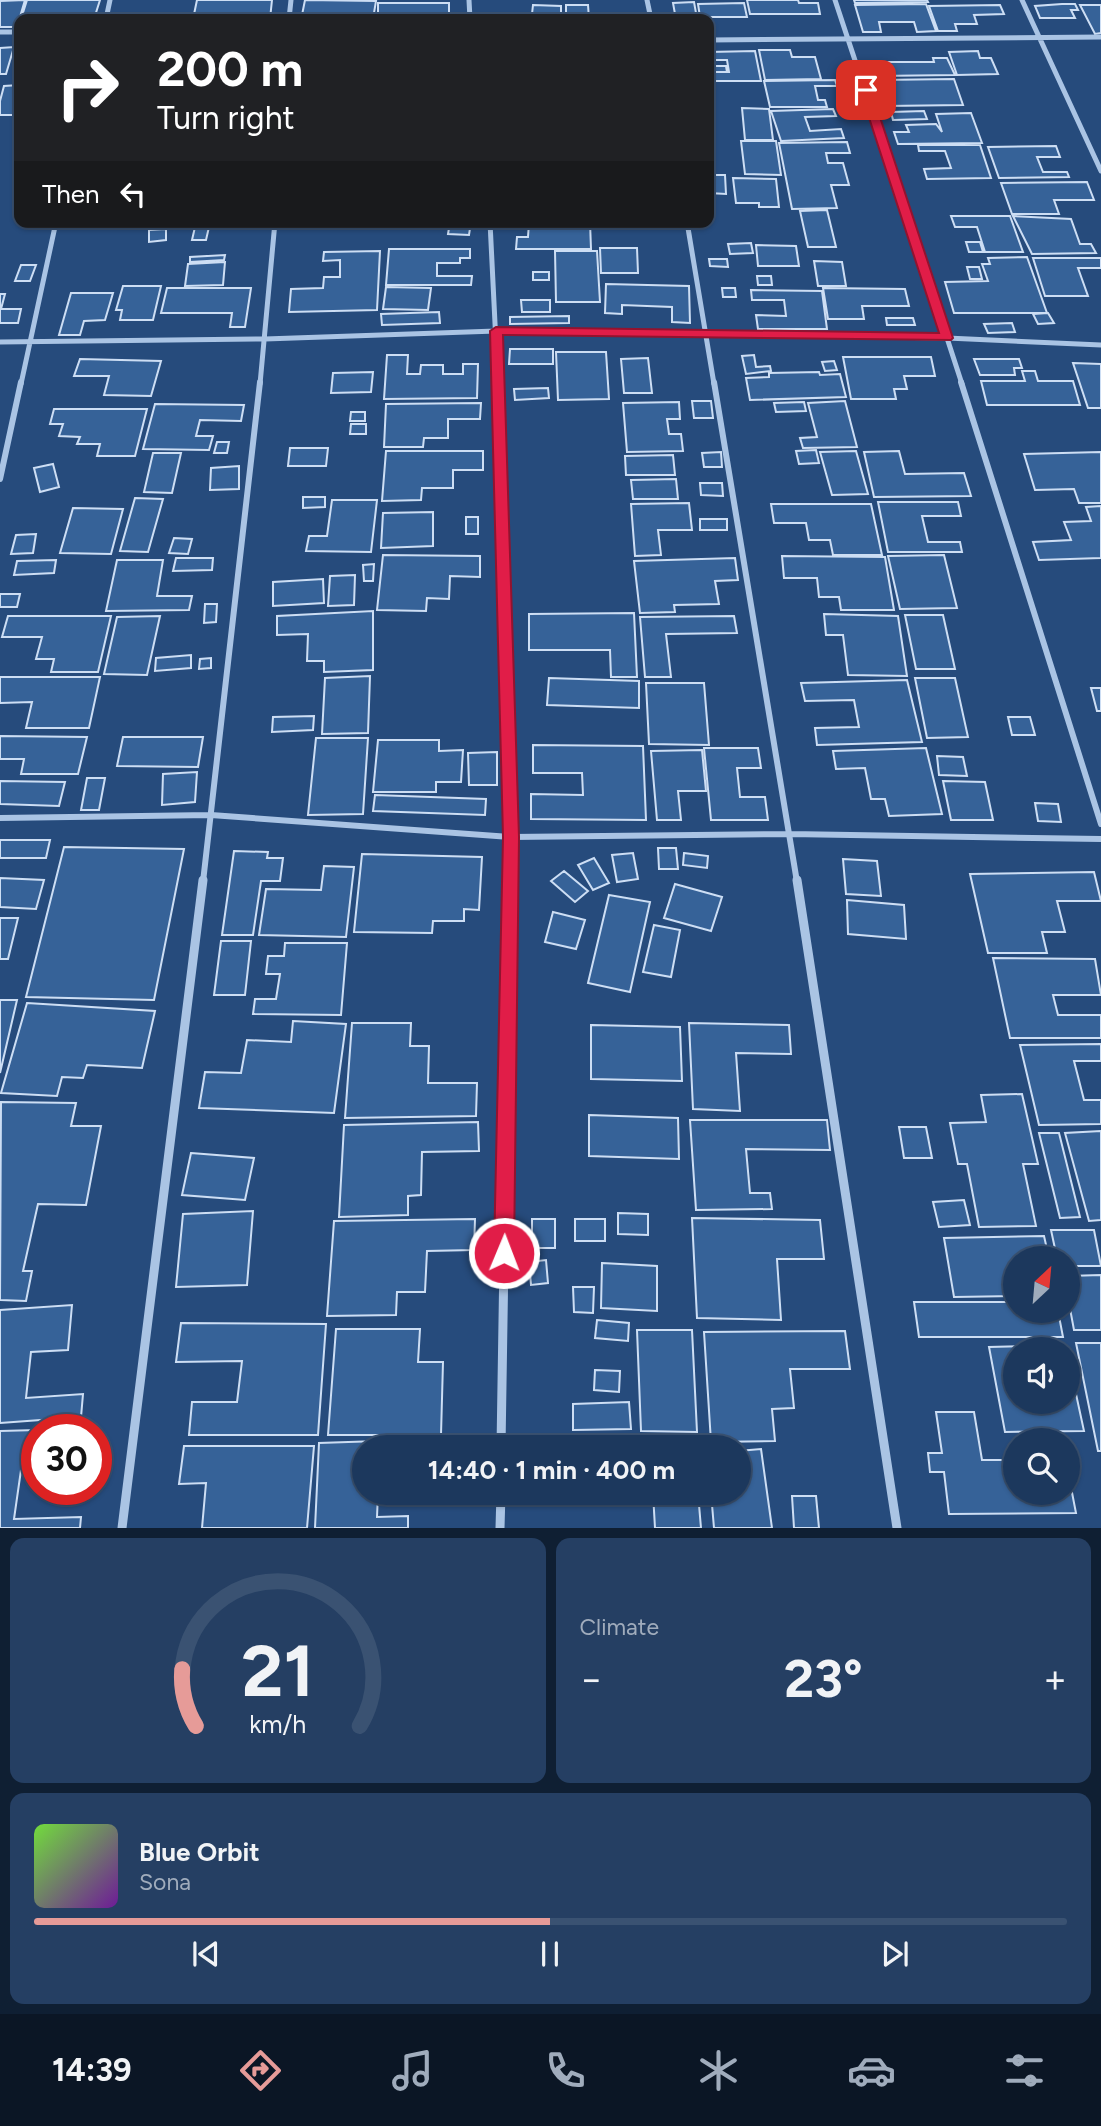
<!DOCTYPE html>
<html lang="en">
<head>
<meta charset="utf-8">
<style>
  :root { --surface:#1c385d; --page:#253f63; --text:#f1f3f6; --muted:#a0acbc; --line:#3a5272; --accent:#e69b98 }
  body { margin:0; font-family:Figtree,sans-serif; background:var(--page); color:var(--text); height:100vh; display:flex; flex-direction:column; font-size:26px; white-space:nowrap }
  * { box-sizing:border-box; margin:0 }
  p { font-size:23px; color:var(--muted) }
  .icon { flex:none; width:38px; height:38px; fill:none; stroke:currentColor; stroke-width:2; stroke-linecap:round; stroke-linejoin:round }
  .map { position:relative; height:1528px; overflow:hidden }
  .details { display:flex; flex-direction:column; gap:10px; padding:10px; background:#0f1f33; flex:1 }
  .details>* { flex:none }
  .top-card { position:absolute; left:14px; top:14px; width:700px; height:214px; border-radius:14px; box-shadow:0 2px 5px #0004,0 0 0 2px var(--line); background:#202124; color:#fff; overflow:hidden }
  .needle { width:46px; rotate:26deg }
  .buttons { position:absolute; left:1003px; top:1246px; display:grid; gap:14px }
  .buttons a { display:grid; place-items:center; width:77px; height:77px; border-radius:50%; background:var(--surface); box-shadow:0 2px 5px #0004,0 0 0 2px var(--line); font-size:35px }
  .speed { position:absolute; left:21px; top:1414px; display:flex; gap:14px; font-size:35px; font-weight:700; text-align:center }
  .speed>* { display:grid; place-content:center; width:91px; height:91px; border-radius:50%; background:var(--surface); box-shadow:0 2px 5px #0004,0 0 0 2px var(--line); line-height:1 }
  .speed .limit { border:10px solid #d22; background:#fff; color:#111 }
  .pin { position:absolute; display:grid; place-items:center; width:60px; height:60px; color:#fff; margin:-30px; border-radius:14px; box-shadow:0 4px 10px #0006 }
  .me { position:absolute; width:77px; margin:-38px; rotate:1deg; stroke-linejoin:round; filter:drop-shadow(0 0 5px #0008) }
  .turn { display:flex; align-items:center; gap:24px; height:147px; padding:0 28px; font-size:32px }
  .turn .icon { width:91px; height:91px; stroke-width:2.5 }
  .turn b { display:block; font-size:49px; line-height:60px }
  .then { display:flex; align-items:center; height:66px; padding:0 28px; background:#0003; gap:14px; font-size:26px }
  .big { font-size:52px; font-weight:700; line-height:1.1 }
  .details .widget { flex:1; display:flex; flex-direction:column; justify-content:center; gap:10px; min-width:0; padding:0 24px; border-radius:14px; background:var(--page) }
  .details .dial { align-items:center; gap:0 }
  .dial svg { height:182px; overflow:visible; fill:none; stroke:var(--line); stroke-width:7; stroke-linecap:round; text-anchor:middle }
  .dial text { fill:var(--text); stroke:none }
  .song { display:flex; align-items:center; gap:21px }
  .cover { width:84px; height:84px; border-radius:10px; background:linear-gradient(135deg,hsl(100 70% 55%),hsl(280 70% 35%)) }
  .played { height:7px; border-radius:4px; background:linear-gradient(90deg,var(--accent) 50%,var(--line) 50%) }
  .keys { display:flex; justify-content:space-around; direction:ltr }
  .heat { display:flex; justify-content:space-between; align-items:center; font-size:38px; direction:ltr }
  .details .tiles { flex:1; display:grid; gap:10px; grid-template-columns:1fr 1fr }
  .widget:last-child { grid-column:span 2 }
  .trip { position:absolute; left:352px; top:1435px; width:399px; height:70px; border-radius:35px; background:var(--surface); box-shadow:0 2px 5px #0004,0 0 0 2px var(--line); font-weight:700; line-height:70px; text-align:center }
  .menu { display:flex; height:112px; justify-content:space-around; align-items:center; background:#0b1625; color:var(--muted) }
  .menu .icon { width:49px; height:49px }
  .menu .on { color:var(--accent) }
  .menu b { font-size:32px; color:var(--text) }
  .map>svg:first-child { display:block }
</style>
</head>
<body>
<div class="map">
<svg width="1101" height="1528" viewBox="0 0 1101 1528">
  <rect width="100%" height="100%" fill="#264b7c"/>
  <!-- building -->
  <path fill="#366298" stroke="#cddef4" stroke-width="2" d="M25 0 17 27H0V1Z
    M27 0H100L94 19H82L83 15H39L38 19H21Z
    M197 0H272L270 19H256V13L213 14 212 19H193Z
    M305 0 376 1 373 19H359L360 16H354L353 19H334L335 16 302 15Z
    M747 0H798L799 3H818L820 14H750Z
    M854 0H927L928 2 855 3Z
    M694 2 696 13 675 14 673 3Z
    M378 3H449V14H427V19H378Z
    M744 3 747 17H700L698 4Z
    M926 4 936 31 917 32 914 22H879L881 32H863L855 5Z
    M1062 4H1075L1078 10H1071L1075 18H1040L1035 6Z
    M533 5 561 6V19H512L513 13 532 14Z
    M566 5H588L589 19H566Z
    M1000 5 1004 14 974 15 977 24H955L957 31H938L929 6Z
    M1080 5H1101V33L1095 34Z
    M14 47 6 74H0V48Z
    M759 50H790L792 57H815L821 79 765 80Z
    M755 51 761 81H714L713 72H729L727 60H709V52Z
    M978 51 980 58H991L998 74 957 75 949 52Z
    M933 58H947L955 75 875 76 871 62H934Z
    M709 66H726L727 72H709Z
    M954 79 963 105 885 106 878 80Z
    M835 80 837 86H815L818 100H825L827 107H770L764 81Z
    M19 85V115H0V101L4 86Z
    M742 108 769 109 773 140H745Z
    M833 109 836 116 805 117 810 131 841 129 844 138 781 141 771 111Z
    M924 111 927 119 893 120 891 112Z
    M971 113 982 143 898 144 894 132H909L906 125 936 124 942 132 936 114Z
    M741 141H776L781 175 745 174Z
    M847 142 850 153H826L828 163H843L849 185H831L837 208 792 209 779 143Z
    M918 145H980L991 178 927 179 924 169 951 168 945 151H919Z
    M1056 146 1060 157H1037L1043 172H1067L1069 177 999 178 988 147Z
    M709 175H725L726 194 709 193Z
    M733 178 776 179 779 207H759V203H736Z
    M1087 182 1094 200H1054L1059 214H1012L1001 183Z
    M827 210 836 247H808L800 211Z
    M951 216H1010L1023 252H985L977 227H955Z
    M1013 216 1071 219 1080 244H1091L1096 253 1032 254Z
    M450 222H471L469 235 448 234Z
    M590 222 591 249H516L517 237H528L529 223Z
    M195 227H209L206 240H192Z
    M166 229V240L149 242V230Z
    M966 242H980L983 252H969Z
    M751 243 753 253 730 254 728 244Z
    M756 245 796 246 799 266H758Z
    M600 248H637L638 273H601Z
    M389 249H470V258H460V263H437V276H472L471 285H386Z
    M380 251 377 310 289 312 291 289 323 288 324 277H340V260L323 261 324 252Z
    M555 251H597L600 302H556Z
    M225 255 224 260 190 262V257Z
    M1027 257 1047 313H954L945 282 988 281 982 264H990L988 258Z
    M1033 258H1101V268H1078L1088 296H1045Z
    M709 259H727L728 267 710 266Z
    M814 261 842 262 846 286H818Z
    M225 262 223 285 185 286 188 264Z
    M21 265H36L30 281H15Z
    M967 267H979L982 279H970Z
    M533 272H549V280H533Z
    M757 276H771L772 285H758Z
    M606 284 689 286 690 323 672 322V307L622 305V314L605 313Z
    M123 286H161L153 320H120L122 310H116Z
    M386 287 431 288 428 310 383 309Z
    M167 288H251L245 327H230L232 313H161Z
    M722 288H735L736 297H723Z
    M823 288 905 289 909 306H862L864 319H828Z
    M751 290 822 291 827 329H758L756 315 786 316 784 300H752Z
    M71 293H113L105 320 84 321 80 335H59Z
    M0 294H5L1 309H21L18 323H0Z
    M521 300H550V312H522Z
    M439 312 440 323 382 325 381 314Z
    M1048 313 1054 323 1038 324 1033 314Z
    M569 316V323L510 324V317Z
    M886 318H913L915 325H887Z
    M1012 323 1015 332 988 333 984 324Z
    M510 349H553V364H509Z
    M556 352H606L609 399 558 400Z
    M387 355H408L407 374H420L421 365H443V374H463V364H478L477 398 384 399Z
    M754 355 756 367 770 366 771 371 746 374 742 356Z
    M843 357H931L935 376H904L907 389H894L896 399H851Z
    M648 358 652 393H624L621 359Z
    M80 359 161 361 151 396 104 395 109 376H74Z
    M974 359H1019L1022 368H1014L1015 375H980Z
    M834 361 837 370 825 371 822 362Z
    M1073 363 1101 364V408H1088Z
    M1022 371H1035L1038 381H1073L1080 405H987L981 381H1025Z
    M373 372 371 392 331 393 333 373Z
    M819 372 820 375 840 374 846 397 750 400 746 378 769 377V373Z
    M548 388 549 398 515 400 514 389Z
    M692 401H711L713 418H694Z
    M845 401 857 447 803 448 800 438 817 437 808 403Z
    M679 402 680 419H667L669 434H681L683 451 627 452 623 403Z
    M804 402 806 411 776 412 774 403Z
    M481 403 480 419H448V438H424L423 447H384L386 404Z
    M155 404 244 405 241 421 200 420 196 436H213L209 450 143 449Z
    M54 409H147L135 456H97L100 444H77L80 437 59 436 63 424H50Z
    M351 412H365V421H350Z
    M351 424H366V434H350Z
    M217 442H229L227 453H214Z
    M290 448H328L326 466H288Z
    M816 450 819 463 799 464 796 451Z
    M386 451H483V470H453V488H422L421 500 382 501Z
    M856 451 868 494 832 495 820 452Z
    M899 451 905 474 964 473 971 496 874 497 864 452Z
    M721 452 722 467H704L702 453Z
    M1101 452V503H1079L1074 489 1035 490 1024 454Z
    M153 453H181L172 493 144 492Z
    M673 455 675 475H626L625 456Z
    M53 464 59 487 40 492 34 468Z
    M239 466V489L210 490 211 468Z
    M676 479 678 499H633L631 480Z
    M700 483H722L723 496 701 495Z
    M303 497H325V507L303 508Z
    M135 498 163 499 148 552 120 551Z
    M332 500H377L371 552 306 551 309 536H327Z
    M878 502H958L961 516H922L928 542H960L962 552H888Z
    M689 503 692 530H658L661 555 635 556 631 504Z
    M771 504H871L882 555H833L830 540H809L806 523H774Z
    M1101 506V558L1039 560 1033 542 1071 540 1064 522 1091 521 1086 507Z
    M73 508 123 509 111 554 60 553Z
    M433 512V546L381 548 383 513Z
    M466 517H478V534H466Z
    M700 519H727V530H700Z
    M36 534 33 553 11 554 16 535Z
    M174 538 192 539 188 554 169 553Z
    M383 555 480 556V577L450 576 449 599 427 598 426 611 377 610Z
    M944 555 957 608 900 609 888 556Z
    M782 556 885 557 894 610H841L839 597H819L817 578H784Z
    M176 558H213L212 570 173 571Z
    M735 558 738 580 715 581 719 604 674 605 675 612 640 613 634 561Z
    M56 560 54 573 14 575 17 561Z
    M117 560H163L157 596H192L189 610 106 611Z
    M374 564 373 581H364L363 565Z
    M355 575 354 605 328 606 330 576Z
    M323 579 324 603 273 606V582Z
    M0 594H20L17 607H0Z
    M205 604H217L216 622 204 623Z
    M373 611V670L324 672V661H307L308 634 277 635V616Z
    M634 613 637 677H611L610 650H529V614Z
    M824 614 898 616 907 676 848 675 843 635H826Z
    M905 615H943L955 669H916Z
    M8 616H111L98 672H51L54 659H36L42 637H2Z
    M160 616 147 675 104 674 117 617Z
    M734 616 737 633 666 634 671 677H645L640 617Z
    M191 655V668L155 671 156 658Z
    M211 658V668L199 669 200 659Z
    M370 676 368 733 322 734 325 678Z
    M0 677H100L89 728H26L32 702 0 703Z
    M549 678 639 681V708L547 705Z
    M915 678H955L968 737 927 738Z
    M907 680 922 742 817 745 815 728 859 727 854 700 805 701 801 683Z
    M646 683H704L709 745 649 744Z
    M1091 688H1101V711H1097Z
    M314 716 313 730 272 732 273 717Z
    M1008 717H1030L1035 735H1012Z
    M0 736 87 737 78 774H21L24 759H0Z
    M123 737H203L198 767 117 766Z
    M316 738H368L363 814 308 815Z
    M378 740H439V751L463 750 461 782H436V792H373Z
    M533 745 643 746 646 820 531 819V794L583 795 582 773H533Z
    M704 748H758L761 768H737L740 797H765L768 820H711Z
    M926 748 942 814 889 816 885 799H871L865 768 836 769 833 751Z
    M702 750 706 791H678L681 820H657L651 751Z
    M497 752V785H469L468 753Z
    M937 756 963 757 967 776 939 775Z
    M197 772 195 802 162 805 163 774Z
    M87 778H105L99 810H81Z
    M0 781 65 782 59 806 0 804Z
    M943 781 985 782 993 820H951Z
    M375 795 486 799 485 815 373 811Z
    M1035 803 1058 804 1061 822 1038 821Z
    M0 840H50L46 858H0Z
    M64 847 184 849 154 1000 26 997Z
    M658 848H676L678 869H659Z
    M234 851 268 852 267 858H283L280 881H261L253 935H222Z
    M633 853 638 879 617 882 612 855Z
    M684 853 708 856 707 868 683 865Z
    M362 854 482 857 479 910 464 909V921H433L432 933 354 932Z
    M594 858 609 883 593 890 578 865Z
    M843 859 877 861 881 896 846 894Z
    M324 866 354 867 346 937 259 935 266 889 321 890Z
    M564 871 588 891 575 902 551 881Z
    M1094 872 1101 901H1057L1065 932H1042L1047 953H988L970 874Z
    M0 878 44 880 36 909 0 907Z
    M675 884 722 897 711 931 664 918Z
    M609 895 650 902 630 992 588 983Z
    M847 900 904 905 906 939 848 934Z
    M553 912 585 920 576 949 545 942Z
    M0 918H18L8 959H0Z
    M654 925 680 930 671 977 643 972Z
    M221 941H251L245 995H214Z
    M285 943H347L341 1015 253 1014 255 999H276L280 974H266L268 956H284Z
    M993 958 1095 959 1101 995H1053L1058 1015H1101V1038H1010Z
    M0 1000H17L0 1073Z
    M27 1003 155 1011 142 1068 87 1065 83 1078 62 1077 57 1096 1 1093Z
    M293 1021 346 1024 334 1113 199 1108 205 1072 241 1073 247 1040 291 1042Z
    M352 1023H411L410 1046H429L428 1083H477L476 1116 345 1118Z
    M689 1023 789 1025 791 1054 736 1053 740 1111 693 1109Z
    M591 1025 680 1027 682 1081 591 1079Z
    M1101 1044V1061H1074L1084 1100H1101V1124L1039 1125 1020 1045Z
    M1022 1094 1038 1164H1023L1036 1226 979 1227 967 1164H958L950 1123 986 1122 981 1095Z
    M1 1102 76 1103 71 1126H101L86 1205 38 1204 23 1271H32L26 1301 0 1300Z
    M589 1115 678 1118 679 1159 589 1156Z
    M690 1120H827L830 1150 746 1149 750 1193H770L772 1209 696 1210Z
    M478 1122 479 1151 422 1152 421 1195 408 1196V1215L339 1217 344 1125Z
    M899 1127H926L932 1158H904Z
    M1101 1131V1220L1089 1221 1065 1133Z
    M1039 1133H1059L1080 1217 1060 1218Z
    M191 1153 254 1158 245 1200 182 1195Z
    M964 1200 970 1225 939 1227 933 1202Z
    M253 1211 247 1285 176 1287 183 1214Z
    M618 1213 648 1214V1235L618 1234Z
    M692 1218 820 1220 824 1259H777L781 1320 697 1318Z
    M475 1219 474 1250 427 1251 425 1292H397L396 1315 327 1316 334 1221Z
    M532 1219H555V1248H532Z
    M575 1219H605V1241H575Z
    M1051 1230H1094L1101 1266H1068V1258H1057Z
    M1044 1236 1049 1258H1015V1296L954 1297 944 1238Z
    M546 1260 548 1283 531 1285 529 1262Z
    M602 1263 657 1266V1311L601 1308Z
    M1101 1275V1330H1074L1068 1298V1276Z
    M573 1287H594L593 1313 574 1312Z
    M914 1302H1015V1311H1058L1063 1337H919Z
    M72 1305 68 1350 31 1352 26 1398 83 1394 81 1417 0 1423V1310Z
    M597 1320 629 1323 628 1341 595 1338Z
    M181 1323 326 1324 318 1435H189L192 1402H237L242 1361 176 1362Z
    M336 1329H420L418 1362H443L441 1435H328Z
    M637 1330H692L697 1432 641 1431Z
    M845 1331 850 1369H790L794 1408 772 1409 775 1441 711 1442 704 1332Z
    M1076 1343H1101V1451H1098Z
    M1065 1345 1066 1349H1015V1402H1068V1357L1084 1431 1005 1432 989 1347Z
    M595 1370 620 1371 619 1392 594 1390Z
    M629 1402 631 1429 573 1430V1404Z
    M936 1412H974L982 1460H1015V1493H1068V1472L1076 1513 949 1514 944 1472H930L928 1453H942Z
    M37 1430V1469L21 1470 14 1519 81 1517 80 1528H0V1431Z
    M408 1440V1447H364V1493H378L377 1517 408 1516V1528H315L319 1443Z
    M694 1440 695 1447H651L650 1441Z
    M184 1446H314L307 1528H202L206 1483 179 1484Z
    M761 1449 772 1528H714L711 1493H738V1451Z
    M653 1493H698L701 1528H655Z
    M792 1496H816L819 1528H794Z"/>
  <g fill="none" stroke-linecap="round" stroke-linejoin="round">
    <!-- minor-far2 -->
    <path stroke="#aac4e4" stroke-width="5" d="M469 0 470 19
      M647 0 651 19
      M835 0 947 338 1101 345
      M1022 0 1101 171
      M106 19 110 0
      M289 19 291 0
      M0 32H19
      M709 40 1101 37
      M490 222 498 384
      M687 222 714 384
      M0 342 265 339 496 331 947 338 962 384
      M21 384 56 222
      M260 384 275 222"/>
    <!-- minor-far1 -->
    <path stroke="#aac4e4" stroke-width="6" d="M498 382 510 882
      M714 382 797 882
      M961 382 1101 824
      M0 479 21 382
      M0 818 211 815 511 837 790 834 1101 839
      M203 882 260 382"/>
    <!-- minor -->
    <path stroke="#aac4e4" stroke-width="9" d="M797 880 897 1528
      M501 1447 510 880
      M122 1528 203 880
      M500 1528 501 1493"/>
  </g>
  <!-- route -->
  <path fill="#e11d48" stroke="#92132f" stroke-width="2" d="M866 87 871 90 953 338 951 340 503 335 519 837 514 1253 511 1260 504 1263 497 1260 494 1253 503 837 490 331 496 327 939 333 860 90Z"/>
</svg>
<div class="buttons">
<a><svg class="needle" viewBox="-14 -14 28 28"><path d="M0-13l5 13h-10z" fill="#e53935"/><path d="M0 13l5-13h-10z" fill="#a0acbc"/></svg></a>
<a><svg class="icon" aria-label="sound" viewBox="0 0 24 24"><path d="M4 9h4l5-4v14l-5-4H4zM17 9q2 3 0 6"/></svg></a>
<a><svg class="icon" aria-label="search" viewBox="0 0 24 24"><circle cx="10" cy="10" r="6"/><path d="M15 15l6 6"/></svg></a>
</div>
<div class="speed"><div class="limit">30</div></div>
<div class="pin" style="left:866px;top:90px;background:#d93025"><svg class="icon" aria-label="arrive" viewBox="0 0 24 24"><path d="M6 21V4h12l-3 4 3 4H6"/></svg></div>
<svg class="me" style="left:504px;top:1253px" viewBox="-20 -20 40 40"><circle r="17" fill="#e11d48" stroke="#fff" stroke-width="3"/><path d="M0-11L8 9 0 5-8 9z" fill="#fff"/></svg>
<div class="trip">14:40 · 1 min · 400 m</div>
<div class="top-card">
<div class="turn"><svg class="icon" aria-label="right" viewBox="0 0 24 24"><path d="M7 20v-9h11M14 6l5 5-5 5"/></svg><div><b>200 m</b>Turn right</div></div>
<div class="then">Then<svg class="icon" aria-label="left" viewBox="0 0 24 24"><path d="M17 20v-9H6M10 6l-5 5 5 5"/></svg></div>
</div>
</div>
<section class="details">
<div class="tiles">
<div class="widget dial"><svg viewBox="0 0 100 80">
<path d="M14 69A42 42 0 1 1 86 69"/>
<path d="M14 69A42 42 0 0 1 8 44" stroke="#e69b98"/>
<text x="50" y="56" font-size="32" font-weight="700">21</text>
<text x="50" y="72" font-size="11">km/h</text>
</svg></div>
<div class="widget"><p>Climate</p>
<div class="heat"><a>−</a><b class="big">23°</b><a>+</a></div>
</div>
<div class="widget">
<div class="song"><i class="cover"></i><div><b>Blue Orbit</b><p>Sona</p></div></div>
<div class="played"></div>
<div class="keys"><svg class="icon" aria-label="previous" viewBox="0 0 24 24"><path d="M18 5L8 12l10 7zM5 5v14"/></svg><svg class="icon" aria-label="pause" viewBox="0 0 24 24"><path d="M8 5v14M16 5v14"/></svg><svg class="icon" aria-label="next" viewBox="0 0 24 24"><path d="M6 5l10 7-10 7zM19 5v14"/></svg></div>
</div>
</div>
</section>
<nav class="menu">
<b>14:39</b>
<svg class="icon on" aria-label="directions" viewBox="0 0 24 24"><path d="M12 3l9 9-9 9-9-9zM9 14v-3h6M13 9l2 2-2 2"/></svg>
<svg class="icon" aria-label="music" viewBox="0 0 24 24"><path d="M9 18V5l10-2v13"/><circle cx="6" cy="18" r="3"/><circle cx="16" cy="16" r="3"/></svg>
<svg class="icon" aria-label="phone" viewBox="0 0 24 24"><path d="M5 4h4l2 5-3 2q2 4 5 5l2-3 5 2v4C11 20 4 13 5 4z"/></svg>
<svg class="icon" aria-label="climate" viewBox="0 0 24 24"><path d="M12 3v18M4 7l16 10M4 17L20 7"/></svg>
<svg class="icon" aria-label="car" viewBox="0 0 24 24"><path d="M5 17H2v-5l4-1 3-4h7l3 4 3 1v5h-3M9 17h6M6 11h13"/><circle cx="7" cy="17" r="2"/><circle cx="17" cy="17" r="2"/></svg>
<svg class="icon" aria-label="filters" viewBox="0 0 24 24"><path d="M4 7h16M4 17h16"/><circle cx="9" cy="7" r="2"/><circle cx="15" cy="17" r="2"/></svg>
</nav>
</body>
</html>
